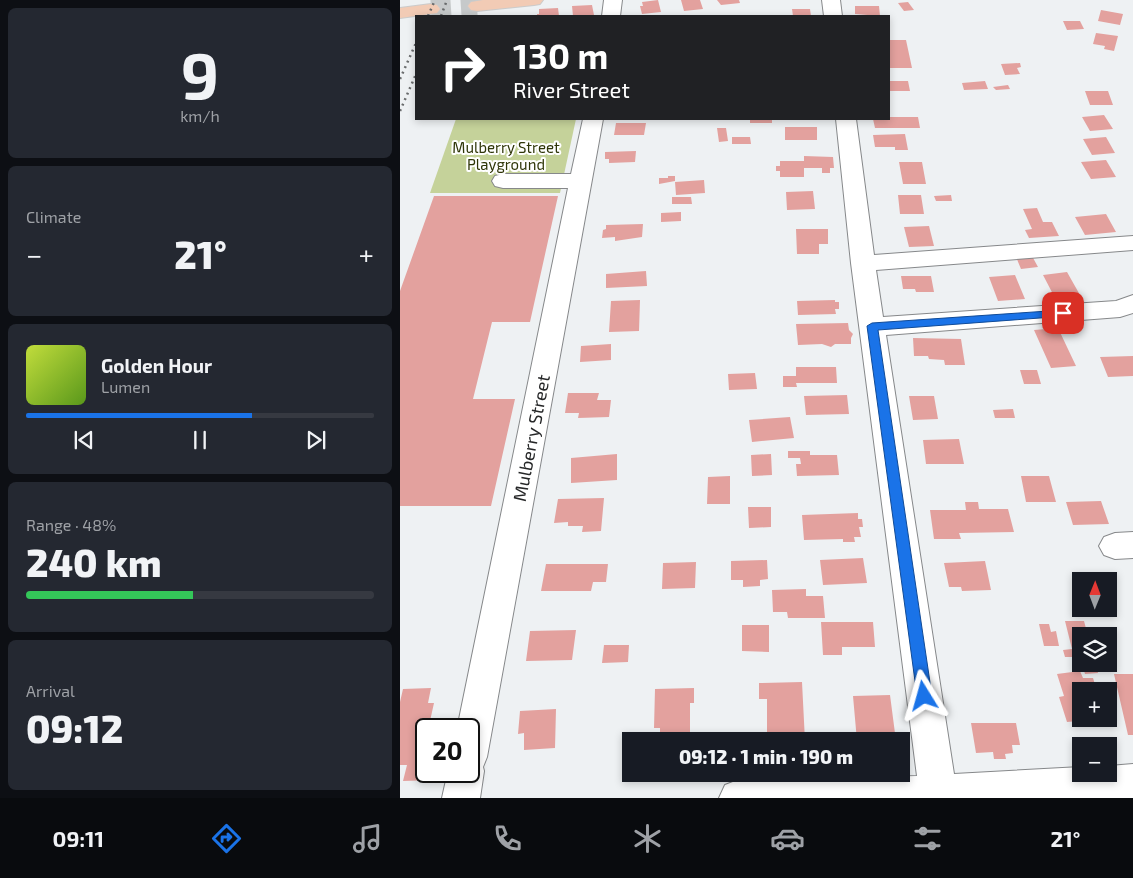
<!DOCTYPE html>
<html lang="en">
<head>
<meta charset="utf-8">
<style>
  :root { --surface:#171b24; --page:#242831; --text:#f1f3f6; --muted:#9ea1a6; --line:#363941; --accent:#1a73e8 }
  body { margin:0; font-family:"Exo 2",sans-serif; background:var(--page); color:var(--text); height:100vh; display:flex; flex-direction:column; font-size:19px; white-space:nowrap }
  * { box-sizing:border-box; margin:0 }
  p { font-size:16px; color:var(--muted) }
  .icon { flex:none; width:28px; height:28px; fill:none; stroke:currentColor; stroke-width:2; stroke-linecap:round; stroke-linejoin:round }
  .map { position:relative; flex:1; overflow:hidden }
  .panel { display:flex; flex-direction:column; gap:8px; padding:8px; background:#0d0f14; width:400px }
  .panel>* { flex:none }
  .guide { position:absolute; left:15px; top:15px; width:475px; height:105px; border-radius:0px; box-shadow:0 2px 8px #0003; background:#202124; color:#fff; overflow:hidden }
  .needle { width:32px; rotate:1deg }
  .tools { position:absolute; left:672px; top:572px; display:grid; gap:10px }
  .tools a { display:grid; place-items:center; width:45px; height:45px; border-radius:0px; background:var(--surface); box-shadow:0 2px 8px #0003; font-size:25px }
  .speed { position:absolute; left:15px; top:718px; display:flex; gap:10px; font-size:25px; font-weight:700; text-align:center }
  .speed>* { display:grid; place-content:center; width:65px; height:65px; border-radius:50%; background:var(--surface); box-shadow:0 2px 8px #0003; line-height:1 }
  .speed .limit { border:2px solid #111; border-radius:8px; background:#fff; color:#111 }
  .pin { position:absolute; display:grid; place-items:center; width:42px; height:42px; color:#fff; margin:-21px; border-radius:10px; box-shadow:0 2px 8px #0006 }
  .me { position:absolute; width:55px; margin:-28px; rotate:352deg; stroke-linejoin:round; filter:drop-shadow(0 0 4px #0008) }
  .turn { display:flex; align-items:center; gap:18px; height:105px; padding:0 15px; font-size:22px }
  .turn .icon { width:65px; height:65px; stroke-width:2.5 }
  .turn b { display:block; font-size:35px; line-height:42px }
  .big { font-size:38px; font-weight:800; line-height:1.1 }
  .panel .widget { flex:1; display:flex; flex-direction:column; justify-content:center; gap:8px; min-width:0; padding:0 18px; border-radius:8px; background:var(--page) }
  .panel .dial { align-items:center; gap:0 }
  .dial b { font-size:65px; line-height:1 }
  .song { display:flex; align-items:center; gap:15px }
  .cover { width:60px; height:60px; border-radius:8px; background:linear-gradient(135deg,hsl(70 70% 55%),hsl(90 70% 35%)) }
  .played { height:5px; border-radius:2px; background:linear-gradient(90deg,var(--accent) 65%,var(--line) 65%) }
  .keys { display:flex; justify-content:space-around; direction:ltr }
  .heat { display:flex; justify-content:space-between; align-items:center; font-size:28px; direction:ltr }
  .charge { height:8px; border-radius:4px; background:linear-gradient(90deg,#34c759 48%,var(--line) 0) }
  .trip { position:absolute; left:222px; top:732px; width:288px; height:50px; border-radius:0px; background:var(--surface); box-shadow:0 2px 8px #0003; font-weight:800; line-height:50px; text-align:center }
  .menu { display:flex; height:80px; justify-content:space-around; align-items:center; background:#090b0e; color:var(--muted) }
  .menu .icon { width:35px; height:35px }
  .menu .current { color:var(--accent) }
  .menu b { font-size:22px; color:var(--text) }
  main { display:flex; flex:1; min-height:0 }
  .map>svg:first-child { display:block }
</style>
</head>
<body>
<main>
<section class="panel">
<div class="widget dial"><b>9</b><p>km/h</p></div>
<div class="widget"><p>Climate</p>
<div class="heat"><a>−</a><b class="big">21°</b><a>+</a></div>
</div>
<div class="widget">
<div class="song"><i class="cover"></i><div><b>Golden Hour</b><p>Lumen</p></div></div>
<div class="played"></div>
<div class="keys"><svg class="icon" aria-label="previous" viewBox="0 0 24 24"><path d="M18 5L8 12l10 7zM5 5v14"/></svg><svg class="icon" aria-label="pause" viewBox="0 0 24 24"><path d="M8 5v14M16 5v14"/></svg><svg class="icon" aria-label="next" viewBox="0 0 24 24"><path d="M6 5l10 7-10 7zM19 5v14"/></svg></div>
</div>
<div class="widget"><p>Range · 48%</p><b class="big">240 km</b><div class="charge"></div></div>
<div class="widget"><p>Arrival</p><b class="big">09:12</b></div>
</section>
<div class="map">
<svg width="733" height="798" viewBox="0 0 733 798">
  <rect width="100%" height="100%" fill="#eef1f3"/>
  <!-- green -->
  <path fill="#c5d29a" d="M56 119H176L160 193H30Z"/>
  <!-- building -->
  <path fill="#e3a19e" d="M258 0 261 12 242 14 240 6H243L242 2Z
    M281 0H300L303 9 284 11Z
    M317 0H339L340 3 321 5Z
    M508 2 514 10 504 11 498 3Z
    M192 5 194 15 173 16 172 6Z
    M455 6H479L480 16 455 14Z
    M158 8 159 16H137V14H139V9Z
    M392 9H410L411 16H393Z
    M701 10 723 14 720 25 698 21Z
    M663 21H680L684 29 667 30Z
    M696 33 718 36 714 51 704 49 705 46 693 44Z
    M489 40H506L512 68H490Z
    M620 63 621 67 617 68 620 74 605 75 601 64Z
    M489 81H508L510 91H489Z
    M585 81 588 89 564 90 562 83Z
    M608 85 610 89 596 90 593 87Z
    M685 91H708L713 105H690Z
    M704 115 713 129 690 131 682 117Z
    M489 117H518L520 128H475L473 119H489Z
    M350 119H372V123H350Z
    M216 123H246L244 135H214Z
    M385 127H417V140H385Z
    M317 128H326L328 141 319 142Z
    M505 134 508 150H495V147H475L473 135Z
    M332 137H350L351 144H332Z
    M706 137 715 153 692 155 683 139Z
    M236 151 235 162 209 163V159H205V152Z
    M404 156 433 157 434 168H430V173H422V168H404V177H380V171H376V166H380V161H404Z
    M706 160 716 177 691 179 681 162Z
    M499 162H522L526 184H503Z
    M268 176H275V181L259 184V178H268Z
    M304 180 305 193 276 195 275 182Z
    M413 191 415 209 387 210 386 192Z
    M498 195H521L524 214H500Z
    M551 195 552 201H536L534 196Z
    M34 196H158L130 322H92L73 399H115L91 506H0V291Z
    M272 197H291L292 204H272Z
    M637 208 643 222H652L659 236 629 238 625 230 632 229 623 209Z
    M281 212V221L261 222V213Z
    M706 214 716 232 685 235 675 217Z
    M243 224 242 237 215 241V237L202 238 203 230 206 229V225Z
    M529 226 534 246 509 247 504 227Z
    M396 229H428V244H419V254H397Z
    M632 256 638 267 621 269 616 257Z
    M246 271 247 286 206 288V274Z
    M667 272 680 295 655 298 643 275Z
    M615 275 625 299 598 301 589 277Z
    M501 276H531L534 292H516L515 289H503Z
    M240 300 239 331 209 332 211 301Z
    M435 300V302H439V309H435L436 314 398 315 397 301Z
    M448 323 449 330 453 334 451 338V344H435L431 347 422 344 398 345 396 324Z
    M658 328 676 366 651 368 634 330Z
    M513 338 561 339 565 365H545L544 360 529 359 528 356H514Z
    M211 344V360L180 362 181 346Z
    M733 356V376L708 377 700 357Z
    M396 367H436L437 383H396L397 387H383V376H396Z
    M620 370H637L641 384H624Z
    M355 373 357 389 329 390 328 374Z
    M168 393H199L197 400H211L209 417 178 418 179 413H165Z
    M447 395 449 414 406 415 404 396Z
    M509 396H534L538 419 513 420Z
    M613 409 615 418H595L593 410Z
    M390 417 394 438 352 442 349 420Z
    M559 439 564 464H526L523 440Z
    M388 451H410V455H437L439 475 397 476 396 464H401L400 458H388Z
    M217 454V480L171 483V458Z
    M371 454 372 475 352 476 351 455Z
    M330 476V504H307L308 477Z
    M621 476H649L656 502H626Z
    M204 498 201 531 182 532 183 526H168V522L154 523 158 499Z
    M701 501 709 524 673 525 666 502Z
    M565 502H578L579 509H608L614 532 559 533 561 539H534L530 510H566Z
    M348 507H371V527L349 528Z
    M458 513V519H462L463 527H459L461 537H454L455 542H443V539L404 540 402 515Z
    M463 558 467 583 423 585 420 560Z
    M367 560 368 579 360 580V586L343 587V580H331V561Z
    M585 561 591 590 562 591 561 587H549L544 563Z
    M296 562 295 588 262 589 263 563Z
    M146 564H208L206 582H193L191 591H141Z
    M406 589V596H423L425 618H388L387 612H373L372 590Z
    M665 621H684L688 636H681V661H674L673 657H665L663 650 672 649Z
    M421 622H473L475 647H442V655H423Z
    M639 624H649L651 632 656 631 659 646H644Z
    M342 625H369V652L342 651Z
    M176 630 172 660 126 661 130 631Z
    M204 645H229L228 662 202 663Z
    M682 664H696L698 673 685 674Z
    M680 671 683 678H693L697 691H681V719L689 720 667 722 659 697 664 696 657 674Z
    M714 674H733V735H728Z
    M402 682 405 741H373L367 735V699H359V683Z
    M31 688 28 703H34L30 721 38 720 36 729H26V771H36L34 780 3 781 7 765H0V702L3 689Z
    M294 688V703H290V741H260V728H254L255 689Z
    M490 695 496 741H457L453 696Z
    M156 709 155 748 124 750V733L118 734 120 711Z
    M571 723H616L620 745H612L613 753 605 754 606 759H594L593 752 576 753Z"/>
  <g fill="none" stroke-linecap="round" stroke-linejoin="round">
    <!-- major-tunnel -->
    <path stroke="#c6c9ca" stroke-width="20" stroke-dasharray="20 10" stroke-linecap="butt" d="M31 9 77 6"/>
    <defs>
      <path id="minor" d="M204 0H222L220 16H202Z
        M422 0H440L442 16H424Z
        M183 119H203L87 757 83 767 84 771 80 798H42L48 771H69V729H57L168 188H103L95 186 92 181 95 176 103 174H171Z
        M436 119H456L474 255 733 236V250L476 270 483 317 716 301 733 295V313L720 317 486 335 554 774 681 767V774H709V766L733 764V798H319L325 785 338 780 517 776 451 263Z
        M733 532V558L715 559 704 555 699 546 704 537 715 533Z"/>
      <path id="major" d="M83 0H143L140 4 134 5 77 11 71 10 68 6 71 2Z
        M31 4 37 5 40 9 37 13 0 18V8Z"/>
    </defs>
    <!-- minor casing -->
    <use href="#minor" stroke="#86888a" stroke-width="2"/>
    <!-- major casing -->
    <use href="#major" stroke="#cbcbcb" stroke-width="2"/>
    <!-- minor -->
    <use href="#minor" fill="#fff" fill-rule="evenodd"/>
    <!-- major -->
    <use href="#major" fill="#f2cbb5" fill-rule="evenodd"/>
    <!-- rail -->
    <path stroke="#696b6c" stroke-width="2.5" stroke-dasharray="2 4" stroke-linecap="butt" d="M28 16 35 0
      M41 16 47 0
      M0 79 16 43
      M0 111 16 74"/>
  </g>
  <!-- route -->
  <path fill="#1a73e8" stroke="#114b97" d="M663 310 667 311 668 313 667 316 478 330 532 696 529 700 524 702 519 700 517 696 467 326 472 323Z"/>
  <g text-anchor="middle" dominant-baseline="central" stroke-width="4" stroke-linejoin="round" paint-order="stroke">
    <!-- far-park labels -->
    <g font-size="15" fill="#2f3608" stroke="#fff">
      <text x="106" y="147">Mulberry Street<tspan x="106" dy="17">Playground</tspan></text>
    </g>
    <!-- street labels -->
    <g font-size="18" fill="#262728" stroke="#fff">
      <text transform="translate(131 438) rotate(-79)">Mulberry Street</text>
    </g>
  </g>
</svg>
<div class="tools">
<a><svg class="needle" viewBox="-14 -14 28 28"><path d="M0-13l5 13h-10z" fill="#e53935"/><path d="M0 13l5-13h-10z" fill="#9ea1a6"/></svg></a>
<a><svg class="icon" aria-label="layers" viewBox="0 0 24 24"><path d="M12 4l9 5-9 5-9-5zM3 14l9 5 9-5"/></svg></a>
<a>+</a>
<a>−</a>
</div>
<div class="speed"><div class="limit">20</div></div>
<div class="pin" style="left:663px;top:313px;background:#d93025"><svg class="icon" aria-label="arrive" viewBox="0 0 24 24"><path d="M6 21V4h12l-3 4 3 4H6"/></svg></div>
<svg class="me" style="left:524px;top:696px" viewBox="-20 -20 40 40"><path d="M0-17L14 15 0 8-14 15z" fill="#1a73e8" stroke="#fff" stroke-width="4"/></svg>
<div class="trip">09:12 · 1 min · 190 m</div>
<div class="guide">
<div class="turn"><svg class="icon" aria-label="right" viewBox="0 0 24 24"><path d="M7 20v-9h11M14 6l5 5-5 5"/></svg><div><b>130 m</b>River Street</div></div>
</div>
</div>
</main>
<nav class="menu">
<b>09:11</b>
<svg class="icon current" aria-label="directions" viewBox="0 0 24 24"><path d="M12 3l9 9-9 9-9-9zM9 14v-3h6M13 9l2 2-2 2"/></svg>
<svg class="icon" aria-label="music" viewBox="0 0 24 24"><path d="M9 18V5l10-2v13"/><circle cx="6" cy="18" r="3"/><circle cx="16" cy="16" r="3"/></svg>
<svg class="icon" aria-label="phone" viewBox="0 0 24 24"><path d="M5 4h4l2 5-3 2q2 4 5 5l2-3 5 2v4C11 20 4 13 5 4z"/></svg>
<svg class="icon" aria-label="climate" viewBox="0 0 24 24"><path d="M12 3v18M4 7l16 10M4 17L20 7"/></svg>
<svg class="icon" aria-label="car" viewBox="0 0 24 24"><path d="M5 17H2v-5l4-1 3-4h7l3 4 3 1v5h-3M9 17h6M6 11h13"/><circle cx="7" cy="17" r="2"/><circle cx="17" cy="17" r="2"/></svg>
<svg class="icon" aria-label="filters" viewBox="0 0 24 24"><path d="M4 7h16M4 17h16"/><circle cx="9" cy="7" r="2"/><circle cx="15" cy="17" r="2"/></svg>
<b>21°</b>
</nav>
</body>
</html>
